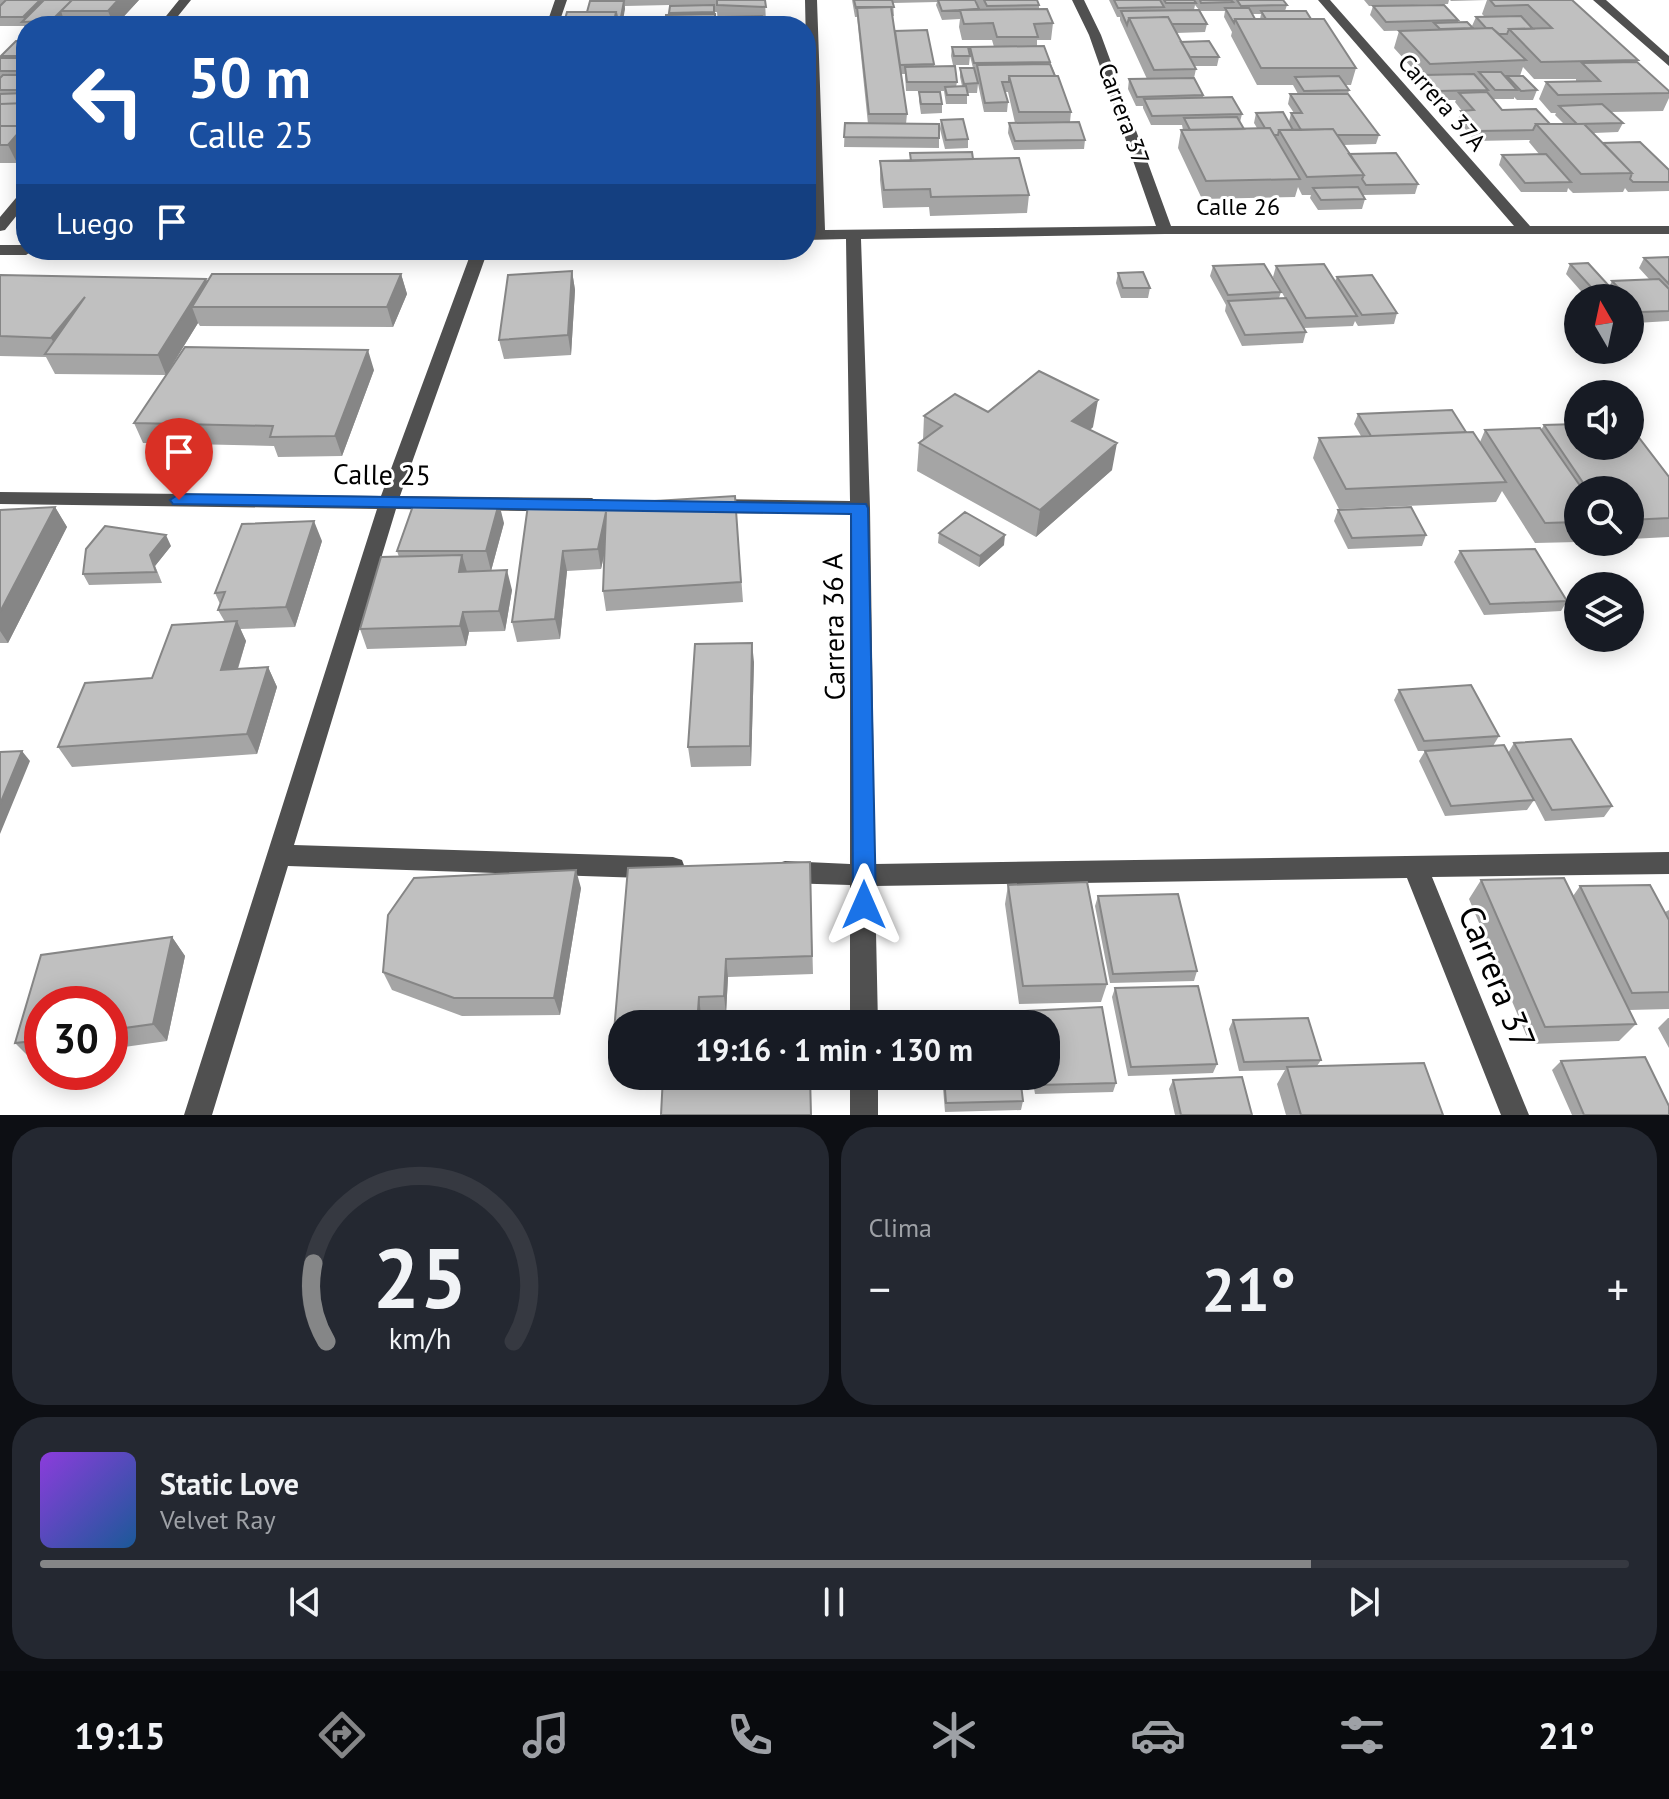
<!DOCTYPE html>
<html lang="es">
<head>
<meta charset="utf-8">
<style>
  :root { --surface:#171b24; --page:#242831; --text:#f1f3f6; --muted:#9ea1a6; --line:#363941; --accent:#858687 }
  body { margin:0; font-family:"PT Sans",sans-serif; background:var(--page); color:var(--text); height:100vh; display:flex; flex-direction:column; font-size:30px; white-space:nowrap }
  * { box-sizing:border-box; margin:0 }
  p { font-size:26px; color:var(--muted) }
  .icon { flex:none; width:44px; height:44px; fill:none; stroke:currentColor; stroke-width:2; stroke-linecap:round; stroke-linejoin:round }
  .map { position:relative; height:1115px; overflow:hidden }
  .side { display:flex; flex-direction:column; gap:12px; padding:12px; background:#0d0f14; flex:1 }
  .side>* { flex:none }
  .banner { position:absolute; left:16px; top:16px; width:800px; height:244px; border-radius:32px; box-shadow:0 4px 20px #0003; background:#1a4fa0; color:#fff; overflow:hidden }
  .needle { width:52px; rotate:351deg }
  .fabs { position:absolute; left:1564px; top:284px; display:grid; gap:16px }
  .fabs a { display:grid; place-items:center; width:80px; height:80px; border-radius:50%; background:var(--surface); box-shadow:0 4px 20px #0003; font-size:40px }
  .speed { position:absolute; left:24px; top:986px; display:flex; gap:16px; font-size:40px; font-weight:700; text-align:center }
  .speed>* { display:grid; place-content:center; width:104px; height:104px; border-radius:50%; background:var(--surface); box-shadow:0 4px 20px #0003; line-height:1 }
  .speed .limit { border:12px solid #d22; background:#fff; color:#111 }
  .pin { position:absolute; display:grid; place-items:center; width:68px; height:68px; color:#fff; margin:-82px -34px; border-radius:50% 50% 50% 0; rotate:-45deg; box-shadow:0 0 8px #0007 }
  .pin .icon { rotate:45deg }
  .me { position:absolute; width:88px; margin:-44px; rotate:0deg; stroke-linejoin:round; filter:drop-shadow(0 0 6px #0008) }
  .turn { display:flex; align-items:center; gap:28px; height:168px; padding:0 40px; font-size:36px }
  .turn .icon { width:104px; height:104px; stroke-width:2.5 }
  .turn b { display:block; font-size:56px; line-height:68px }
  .then { display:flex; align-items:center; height:76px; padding:0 40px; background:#0003; gap:16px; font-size:30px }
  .big { font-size:60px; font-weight:800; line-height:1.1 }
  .side .widget { flex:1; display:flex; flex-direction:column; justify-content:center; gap:12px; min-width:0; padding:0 28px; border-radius:32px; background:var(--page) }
  .side .dial { align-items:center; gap:0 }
  .dial svg { height:208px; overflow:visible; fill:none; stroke:var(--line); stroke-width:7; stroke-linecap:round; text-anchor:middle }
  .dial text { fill:var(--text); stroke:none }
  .song { display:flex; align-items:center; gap:24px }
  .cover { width:96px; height:96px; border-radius:12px; background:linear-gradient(135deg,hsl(270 70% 55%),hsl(210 70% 35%)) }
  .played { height:8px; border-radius:4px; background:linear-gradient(90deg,var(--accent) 80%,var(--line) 80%) }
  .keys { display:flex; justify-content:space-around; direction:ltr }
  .heat { display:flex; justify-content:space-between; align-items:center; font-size:44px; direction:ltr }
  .side .tiles { flex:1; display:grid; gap:12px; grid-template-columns:1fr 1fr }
  .widget:last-child { grid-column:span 2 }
  .trip { position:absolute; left:608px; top:1010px; width:452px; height:80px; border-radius:32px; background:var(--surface); box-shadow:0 4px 20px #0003; font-weight:800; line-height:80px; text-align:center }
  .dock { display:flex; height:128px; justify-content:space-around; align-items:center; background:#090b0e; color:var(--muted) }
  .dock .icon { width:56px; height:56px }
  .dock .current { color:var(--accent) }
  .dock b { font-size:36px; color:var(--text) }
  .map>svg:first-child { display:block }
</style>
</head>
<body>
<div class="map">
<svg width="1669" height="1115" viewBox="0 0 1669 1115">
  <rect width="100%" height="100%" fill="#fff"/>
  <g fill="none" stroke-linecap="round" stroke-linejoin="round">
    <!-- minor -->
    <path fill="#505050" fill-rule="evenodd" d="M179 0H191L170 26H158Z
      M555 0H567L558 26H546Z
      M805 0H817L825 230 1156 226 1089 35 1072 0H1084L1101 35 1171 226H1514L1318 0H1330L1530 226H1669V234H1165L861 239 870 508 875 864 1669 852V874L1432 877 1529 1115H1501L1407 878 875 886 878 1024H850V885L785 883 776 880 773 872 776 864 785 861 850 864V514L712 513 702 506 712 499 850 501 846 239 806 240V230H810Z
      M1593 0H1606L1669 56V66Z
      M26 191V204L5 230 0 231V217L21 192Z
      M0 245H26V250H34L26 255H0Z
      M472 250H488L400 496 592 498 602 505 592 512 396 509 294 845 673 857 682 860 685 868 682 876 673 879 288 866 212 1115H184L377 509 0 504V492L381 496Z
      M850 1076H878V1115H850Z"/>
  </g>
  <!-- wall -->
  <path fill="#a5a5a5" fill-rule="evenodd" d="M0 0H139L115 26H67L64 20 59 26H26V30L24 26H0Z
    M596 0H765L766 23H763V25H775V26H725V22H718L717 12H714L715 26H666V15H669V5L625 6 623 18H652V26H563L567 12H587L590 1H596Z
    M852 0H975L979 10 976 0H1037L1039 5V9L1053 23 1051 40H1037V46L1050 62 1071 112 1070 122 1085 140 1084 149 1014 150 1008 133 1009 123H1015L1008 92H1005L1008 102 1007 112H984L978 84 977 93H967V104H946L944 91H906L905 74H901L907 114 906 124 939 138V148L844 147 845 123 868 124 857 17H855ZM937 2 936 5 942 20 960 19 959 27 962 40H992L994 47H970V56L973 68H960V77L962 86 956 87 957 82 934 67V64L895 37 892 16H894L893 3Z
    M1104 0H1283L1287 5 1285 11 1311 19 1356 68 1351 85H1345L1349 90 1348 94 1379 135 1376 144 1343 145 1349 154 1418 184 1415 194 1363 195 1365 199 1362 209 1318 210 1310 198 1311 195H1302L1298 187 1295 197 1202 199 1178 148 1181 130H1183L1182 125H1151L1143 108V106H1136L1128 89 1129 79H1147L1120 20V17H1117L1109 0ZM1195 5 1200 11H1225L1224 17 1232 32 1231 36 1257 85H1293L1298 94H1290L1288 104 1294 113H1291L1289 122 1256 113 1254 123 1257 128 1244 129 1240 122 1242 114 1203 98V95L1194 78 1196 69 1194 66H1217L1219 57 1181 42 1176 33 1205 32 1207 24 1194 10ZM1252 14H1261L1260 19H1255Z
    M1364 0H1449L1448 4 1377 6 1458 20V22L1473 28H1474L1472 26 1476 17H1485L1482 14 1487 0 1451 1 1450 0H1572L1638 60 1637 62 1669 91V98L1663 111 1611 112 1623 123 1618 132 1594 133 1603 143 1669 170V191L1628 192 1625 188 1623 192 1573 193 1568 188 1567 192H1521L1499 165 1502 155 1539 154 1529 142 1530 140 1475 141 1458 120 1461 111H1462L1455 102 1456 100H1434L1421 84 1422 79 1394 48 1399 31 1432 30 1384 31 1370 15 1373 6H1369ZM1523 67 1534 79H1576V81L1546 82 1539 99 1551 113H1556L1555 115 1564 124H1550L1502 110 1493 99H1514V97L1517 100H1533L1537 90 1520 76Z
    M26 41V152L17 163H0V58H2L1 56Z
    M952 47 970 56 969 65H953L951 56Z
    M919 92 942 104V113L921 114 919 101Z
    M941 120 968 139V148L945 149 940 129Z
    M910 153 973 159 1029 195 1027 213 930 216 929 207 883 208 880 180V161H910Z
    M1669 257V321L1636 323 1630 316V298H1587L1566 274 1570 264 1609 287 1612 281 1649 279 1639 268 1644 258Z
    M1213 266 1281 292 1279 298H1285L1273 277 1276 266 1335 281 1337 277 1397 313 1394 324 1358 326 1355 321 1353 326 1304 328 1306 332 1303 343 1242 346 1225 311 1226 305 1210 276Z
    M572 271 575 290 571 355 504 359 499 340Z
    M1118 273 1150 288 1148 298H1121L1116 283Z
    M401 274 407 294 393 327 200 326 198 323 166 375 55 374 46 357 0 356V275L206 279 207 282Z
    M374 370 342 456 278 457 274 446 143 443 134 423Z
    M988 412 1093 427 1090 430 1112 470 1036 537 917 471 919 443 923 440 924 416Z
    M1358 414 1466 432 1480 442 1485 430H1541L1544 425 1669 477V537L1630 539V490H1578V542L1535 543 1502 491 1496 502 1339 509 1313 458 1319 438 1361 436 1354 424Z
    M735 496 743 602 606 611 603 591 604 556 601 569 567 571 560 639 517 642 512 622 528 505 606 504Z
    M55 507 67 527 8 643H0V510Z
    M1338 510 1426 535 1422 546 1348 549 1334 521Z
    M504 523 491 571 512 590 505 631 469 632 466 646 367 649 360 629 399 557 397 551Z
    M939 533 1004 545 979 567 938 543Z
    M322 541 295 627 240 629 246 641 238 669 268 667 277 687 257 754 72 767 58 747 152 678 225 622 218 610 220 604 215 593Z
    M171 546 155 566 162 583 89 585 83 574Z
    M1460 551 1567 601 1561 611 1484 615 1454 562Z
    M754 662 751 766 691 767 688 747Z
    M1399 690 1499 736 1493 746 1508 753 1514 743 1612 806 1604 817 1545 821 1534 800 1527 810 1445 816 1419 761 1425 751H1418L1394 700Z
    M810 862 813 974 728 977 726 1014 701 1015V1024H622V1060H617L613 1043 628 868Z
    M1481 880 1573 896 1580 886 1665 912 1669 910V1009L1629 1010 1636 1024 1619 1041 1530 1044 1469 899Z
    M1008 885 1107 984 1101 1002 1019 1004 1005 904Z
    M581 888 560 1015 462 1016 392 990 383 972Z
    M1098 896 1197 971 1194 981 1110 983 1095 906Z
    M172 937 185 956 167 1041 110 1049V1004H42V1059L33 1061 15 1043 41 955Z
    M1115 988 1217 1064 1213 1073 1128 1076 1112 997Z
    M1102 1007 1116 1083 1113 1092 1035 1094 1032 1076H1046V1024H1024V1020L1026 1011Z
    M1668 1018H1669V1048L1658 1028Z
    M1233 1020 1321 1060 1317 1066 1443 1115H1286L1277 1084 1285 1070 1239 1071 1229 1029Z
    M1561 1061 1669 1115H1572L1552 1070Z
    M942 1076H1020L1023 1101 1021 1110 945 1112Z
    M1173 1080 1252 1115H1175L1169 1089Z"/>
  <!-- shaded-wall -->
  <path fill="#868686" d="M40 0H53L25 21 23 17Z
    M118 0H139L115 26H114L108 11Z
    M624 1 625 9 622 26 621 17Z
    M61 11 64 20 59 26H53L51 21Z
    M616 12 618 26H613Z
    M26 124V152L17 163 8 145Z
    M572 271 575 290 571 355 568 335Z
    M401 274 407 294 393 327 387 307Z
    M206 279 214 298 192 307 198 323 166 375 158 355Z
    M85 297 60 354 51 338Z
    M368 350 374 370 342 456 335 436Z
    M1098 400 1093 427 1067 448 1072 421Z
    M1117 443 1112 470 1036 537 1040 510Z
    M499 503 504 523 491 571 486 551Z
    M55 507 67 527 8 643 0 631V612Z
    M606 512 609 532 601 569 598 549Z
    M314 521 322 541 295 627 286 607Z
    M166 535 171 546 155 566 162 583 150 555Z
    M1005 535 1004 545 979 567 980 556Z
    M563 551 567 571 560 639 555 619Z
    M462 555 468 575 459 572Z
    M507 570 512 590 505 631 499 611Z
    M463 612 469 632 466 646 460 626Z
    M237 621 246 641 231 690 221 670Z
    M752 643 754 662 751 766 750 746Z
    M268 667 277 687 257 754 247 734Z
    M22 751 30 761 0 834V804Z
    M576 870 581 888 560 1015 554 998Z
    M172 937 185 956 167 1041 153 1024Z
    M726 959 728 977 726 1014 724 996Z
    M699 997 701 1015V1024H697Z"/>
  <!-- building -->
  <path fill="#c0c0c0" stroke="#868686" stroke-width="2" d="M6 0H40L23 17H0V6Z
    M44 0H72L51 21 22 22Z
    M72 0H118L108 11H61Z
    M717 0H765L766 7 717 5Z
    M854 0H892L894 7 856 8Z
    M938 0H975L979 9 942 11Z
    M984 0H1037L1039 5 987 6Z
    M1114 0H1160L1164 7 1118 8Z
    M1164 0H1194L1196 3H1166Z
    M1200 0H1231L1233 2 1201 3Z
    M1237 0H1283L1287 5 1241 6Z
    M1490 0H1572L1638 60 1541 62 1509 29 1552 28 1528 5 1495 6Z
    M590 1H624L621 17H617L616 12H587Z
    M714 5V12L669 13 670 6Z
    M1444 5 1458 20 1386 22 1373 6Z
    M857 7H891L907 114H869Z
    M1225 8H1249L1255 19H1235L1234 23Z
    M1047 9 1053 23 1034 24 1038 37H997L993 23 964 24 960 10Z
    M1199 10 1207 24H1172L1168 17 1129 18 1127 25 1121 11Z
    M1261 11H1306L1311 19H1266Z
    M567 12H616L613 26H563Z
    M715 14V26H666V15Z
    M762 16 763 25 725 26V17Z
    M1521 16 1533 29H1509L1507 34H1499L1492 28H1486L1476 17Z
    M1168 17 1196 69 1154 70 1129 18Z
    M621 18H652L650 26H619Z
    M1235 19H1324L1356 68H1261Z
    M1467 22 1473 28 1440 29 1434 23Z
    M775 25V26H738Z
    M1492 28 1526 60 1430 64 1399 31Z
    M927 30 934 64 900 65 895 31Z
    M16 41H26V56H1Z
    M1209 41 1219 57H1190L1181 42Z
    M1044 46 1050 62 974 63 970 47Z
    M952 47H968L970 56H954Z
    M0 58H26V71H0Z
    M1637 62 1669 91V93L1558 95 1546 82 1600 81 1582 63Z
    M1050 64 1055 76H1009V82H1002L1008 102 985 103 977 65Z
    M955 66 957 82H907L905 67Z
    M960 68H974L978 83 964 84Z
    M1479 72H1501L1517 90H1495Z
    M1474 74 1488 90 1437 91 1424 75Z
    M3 75H26V90H0V78Z
    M1009 76H1058L1071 112H1019Z
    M1339 76 1349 90 1304 91 1295 77Z
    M1507 76H1523L1537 90 1521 91Z
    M1194 78 1203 95 1137 97 1129 79Z
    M966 86 968 95H947L945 87Z
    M919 92H940L942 104H921Z
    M1487 92 1502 110 1536 109 1550 124H1536L1533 130 1478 131 1461 111 1474 110 1459 93Z
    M26 93V103L0 104V94Z
    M1290 94H1348L1379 135H1337L1333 129 1301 130 1291 113H1302Z
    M1232 97 1242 114 1152 116 1144 99Z
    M26 103V124L8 145H0V126H16H0V104Z
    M1602 104 1623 123 1577 124 1559 106Z
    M1283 112 1293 130H1279L1278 135H1274L1270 128H1265L1256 113Z
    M1237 117 1244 129 1190 130 1184 118Z
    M963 119 968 139 946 140 941 120Z
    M1079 122 1085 140 1015 141 1009 123Z
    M845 123 939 124V138L844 137Z
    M1536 124H1584L1632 173 1581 174Z
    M1270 128 1300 179 1206 181 1181 130Z
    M1333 129 1364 175 1307 177 1279 130Z
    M1640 142 1669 170V182H1633L1630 179 1632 173 1603 143Z
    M972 152 973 159 911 161 910 153Z
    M1396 153 1418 184 1366 185 1362 179 1364 175 1349 154Z
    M1546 154 1571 182 1525 183 1502 155Z
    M1019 158 1029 195 931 197 930 189 884 190 880 161Z
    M1358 187 1365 199 1321 200 1313 188Z
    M1669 257V284L1644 258Z
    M1588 263 1620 298H1601L1570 264Z
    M1264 264 1281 292 1228 295 1213 266Z
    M1324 264 1357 316 1306 318 1276 266Z
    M572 271 568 335 499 340 508 275Z
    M1143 272 1150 288H1123L1118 273Z
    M212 274H401L387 307H192Z
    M0 275 206 279 158 355 45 354 85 297 51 338 0 336Z
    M1372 275 1397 313 1362 315 1337 277Z
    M1659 279 1669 289V311L1641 312 1630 300V298H1628L1612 281Z
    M1286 298 1306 332 1245 335 1228 301Z
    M185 347 368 350 335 436 270 437 273 426 134 423Z
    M1039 371 1098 400 1072 421 1117 443 1040 510 919 443 942 426 924 416 955 394 988 412Z
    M1452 410 1466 432 1371 436 1358 414Z
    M1578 424V446H1630V426L1669 477V518L1630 520V490H1588L1544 425Z
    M1540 428 1583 490H1578V522L1545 523 1485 430Z
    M1473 432 1506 482 1346 489 1319 438Z
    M735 496 741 582 603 591 606 512 598 549 563 551 555 619 512 622 528 505 606 504Z
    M414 503H499L486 551H397Z
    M55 507 0 612V510Z
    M1411 507 1426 535 1352 538 1338 510Z
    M965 512 1005 535 980 556 939 533Z
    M314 521 286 607 218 610 225 592 215 593 242 524Z
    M105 526 166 535 150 555 156 572 83 574 86 549Z
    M1535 549 1567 601 1490 604 1460 551Z
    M462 555 459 572 507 570 499 611 463 612 460 626 360 629 381 557Z
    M237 621 221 670 268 667 247 734 58 747 85 683 152 678 172 625Z
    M752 643 750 746 688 747 695 644Z
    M1471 685 1499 736 1424 741 1399 690Z
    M1571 739 1612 806 1552 810 1514 743Z
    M1504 745 1534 800 1451 806 1425 751Z
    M22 751 0 804V752Z
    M810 862 812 956 726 959 724 996 699 997 697 1024H622V1042L613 1043 628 868Z
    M576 870 554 998H454L383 972 388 915 414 878Z
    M1564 878 1636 1024 1545 1027 1481 880Z
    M1087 882 1107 984 1023 986 1008 885Z
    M1650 885 1669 920V992L1632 993 1580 886Z
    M1178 894 1197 971 1113 974 1098 896Z
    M172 937 153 1024 110 1030V1004H42V1040L15 1043 41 955Z
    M1198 986 1217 1064 1131 1067 1115 988Z
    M1102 1007 1116 1083 1038 1085 1036 1076H1046V1024H1028L1026 1011Z
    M1308 1018 1321 1060 1244 1062 1233 1020Z
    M1645 1057 1669 1106V1115H1584L1561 1061Z
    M1424 1063 1443 1115H1301L1287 1067Z
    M663 1076H810L811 1115H661Z
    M944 1076H1020L1023 1101 946 1103Z
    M1242 1077 1252 1115H1181L1173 1080Z"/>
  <!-- route -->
  <path fill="#1a73e8" stroke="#114b97" stroke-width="2" d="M179 494 866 504 868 508 876 905 873 912 864 915 856 912 853 905 851 514 173 504 170 500Z"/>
  <g text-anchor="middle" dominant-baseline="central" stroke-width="6" stroke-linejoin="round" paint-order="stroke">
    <!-- far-street labels -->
    <g font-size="24" fill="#000" stroke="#fff">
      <text transform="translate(1442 102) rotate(49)">Carrera 37A</text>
      <text transform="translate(1124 114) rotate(70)">Carrera 37</text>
      <text x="1238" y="206">Calle 26</text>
    </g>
    <!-- street labels -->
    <g font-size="28" fill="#000" stroke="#fff">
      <text transform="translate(382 474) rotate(1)">Calle 25</text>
      <text transform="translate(833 627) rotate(-91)">Carrera 36 A</text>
    </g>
    <!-- near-street labels -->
    <g font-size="34" fill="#000" stroke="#fff">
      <text transform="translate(1498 977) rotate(68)">Carrera 37</text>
    </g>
  </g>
</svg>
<div class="fabs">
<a><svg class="needle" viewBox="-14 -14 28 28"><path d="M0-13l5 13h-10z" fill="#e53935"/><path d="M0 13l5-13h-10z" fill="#9ea1a6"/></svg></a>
<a><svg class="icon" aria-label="sound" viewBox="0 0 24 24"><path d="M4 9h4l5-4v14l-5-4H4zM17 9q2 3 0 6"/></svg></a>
<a><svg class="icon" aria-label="search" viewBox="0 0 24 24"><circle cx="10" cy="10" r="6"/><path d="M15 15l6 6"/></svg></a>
<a><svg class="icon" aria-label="layers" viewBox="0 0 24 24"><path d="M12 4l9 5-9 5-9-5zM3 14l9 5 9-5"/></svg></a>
</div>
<div class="speed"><div class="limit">30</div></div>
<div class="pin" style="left:179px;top:500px;background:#d93025"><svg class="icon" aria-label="arrive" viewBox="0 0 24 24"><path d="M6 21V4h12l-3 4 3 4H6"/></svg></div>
<svg class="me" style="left:864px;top:905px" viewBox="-20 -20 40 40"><path d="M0-17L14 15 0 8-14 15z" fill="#1a73e8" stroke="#fff" stroke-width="4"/></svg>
<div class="trip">19:16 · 1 min · 130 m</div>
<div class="banner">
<div class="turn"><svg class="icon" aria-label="left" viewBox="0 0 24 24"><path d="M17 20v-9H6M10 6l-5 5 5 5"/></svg><div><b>50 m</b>Calle 25</div></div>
<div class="then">Luego<svg class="icon" aria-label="arrive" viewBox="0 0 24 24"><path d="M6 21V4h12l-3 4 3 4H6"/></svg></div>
</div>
</div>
<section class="side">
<div class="tiles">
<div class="widget dial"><svg viewBox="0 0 100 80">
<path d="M14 69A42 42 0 1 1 86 69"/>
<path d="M14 69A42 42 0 0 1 9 39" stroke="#858687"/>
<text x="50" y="56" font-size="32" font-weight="700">25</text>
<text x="50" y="72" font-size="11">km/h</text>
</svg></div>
<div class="widget"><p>Clima</p>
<div class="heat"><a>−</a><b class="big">21°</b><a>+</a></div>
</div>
<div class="widget">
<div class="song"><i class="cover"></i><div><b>Static Love</b><p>Velvet Ray</p></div></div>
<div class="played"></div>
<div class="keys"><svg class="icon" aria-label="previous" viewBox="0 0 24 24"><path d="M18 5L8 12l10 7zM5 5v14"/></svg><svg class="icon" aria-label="pause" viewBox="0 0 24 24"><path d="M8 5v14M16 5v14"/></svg><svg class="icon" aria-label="next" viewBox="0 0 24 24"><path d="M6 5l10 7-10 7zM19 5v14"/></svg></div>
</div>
</div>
</section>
<nav class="dock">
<b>19:15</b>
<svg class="icon current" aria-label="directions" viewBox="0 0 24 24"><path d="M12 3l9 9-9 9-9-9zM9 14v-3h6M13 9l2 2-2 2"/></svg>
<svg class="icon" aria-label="music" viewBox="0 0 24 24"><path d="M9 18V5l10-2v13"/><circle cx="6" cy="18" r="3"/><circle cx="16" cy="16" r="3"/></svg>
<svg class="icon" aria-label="phone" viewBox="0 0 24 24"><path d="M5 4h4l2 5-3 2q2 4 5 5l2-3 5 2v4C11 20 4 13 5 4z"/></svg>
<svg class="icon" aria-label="climate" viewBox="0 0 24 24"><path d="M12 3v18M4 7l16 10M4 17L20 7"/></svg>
<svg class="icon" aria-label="car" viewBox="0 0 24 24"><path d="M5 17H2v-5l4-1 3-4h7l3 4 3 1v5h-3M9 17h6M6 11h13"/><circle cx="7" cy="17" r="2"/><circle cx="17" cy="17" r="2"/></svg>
<svg class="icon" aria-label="filters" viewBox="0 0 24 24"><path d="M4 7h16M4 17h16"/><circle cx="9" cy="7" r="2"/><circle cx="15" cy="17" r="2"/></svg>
<b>21°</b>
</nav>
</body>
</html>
